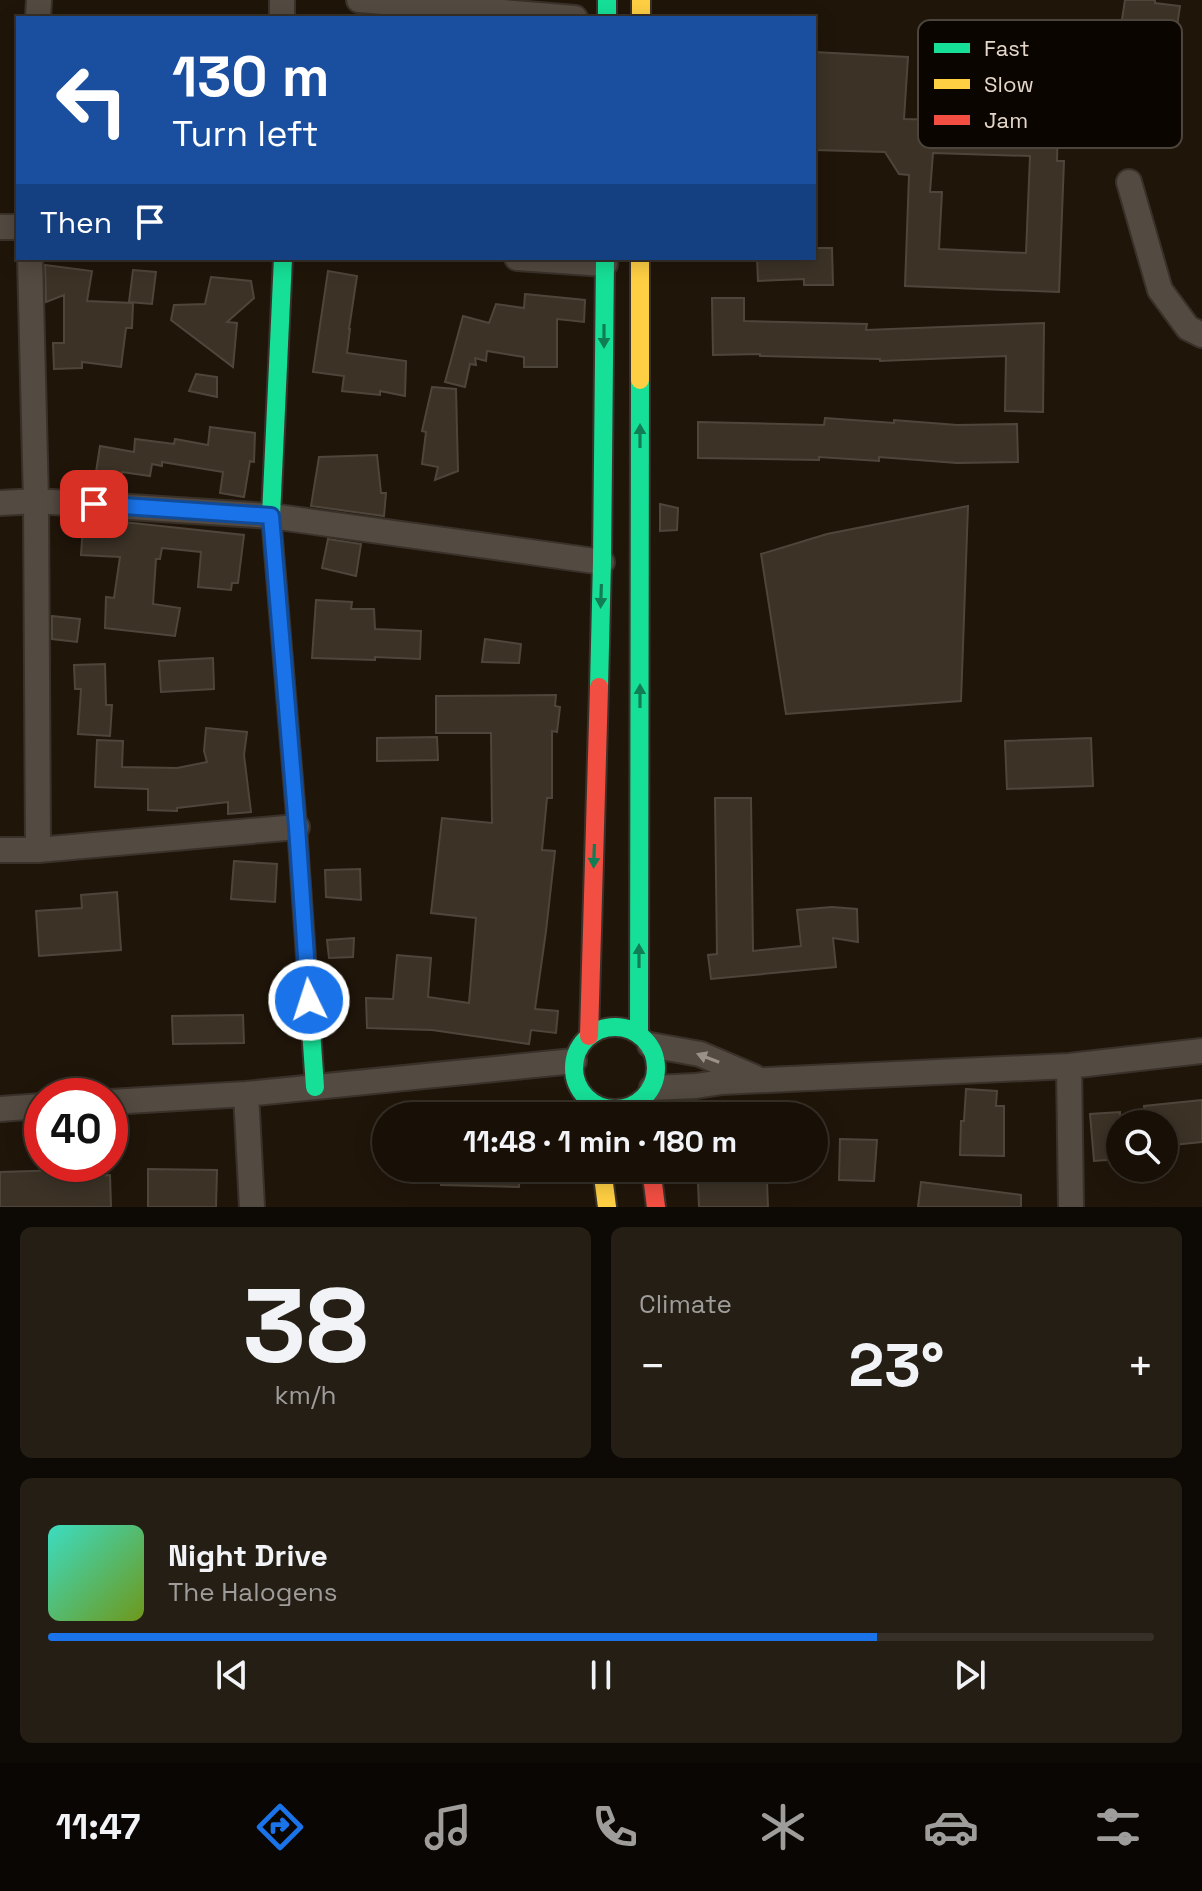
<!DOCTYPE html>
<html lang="en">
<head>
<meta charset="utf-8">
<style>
  :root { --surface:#181007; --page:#251e15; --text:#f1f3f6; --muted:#9f9d9b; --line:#363028; --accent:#1a73e8 }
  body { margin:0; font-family:"Space Grotesk",sans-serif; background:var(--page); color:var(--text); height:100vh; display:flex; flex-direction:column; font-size:30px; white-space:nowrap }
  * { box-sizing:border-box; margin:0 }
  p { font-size:26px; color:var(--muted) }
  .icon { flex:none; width:44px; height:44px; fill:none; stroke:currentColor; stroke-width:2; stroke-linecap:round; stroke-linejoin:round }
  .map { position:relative; height:1207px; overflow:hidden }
  .panel { display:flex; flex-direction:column; gap:20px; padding:20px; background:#0d0904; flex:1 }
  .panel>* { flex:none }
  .hud { position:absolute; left:16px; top:16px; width:800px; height:244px; border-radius:0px; box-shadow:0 4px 20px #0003,0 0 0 2px var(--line); background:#1a4fa0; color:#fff; overflow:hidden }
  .tools { position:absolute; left:1106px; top:1110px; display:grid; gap:16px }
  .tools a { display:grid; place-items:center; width:72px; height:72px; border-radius:50%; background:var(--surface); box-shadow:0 4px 20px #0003,0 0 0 2px var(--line); font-size:40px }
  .speed { position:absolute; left:24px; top:1078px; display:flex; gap:16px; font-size:40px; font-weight:700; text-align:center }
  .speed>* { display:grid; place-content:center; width:104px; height:104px; border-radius:50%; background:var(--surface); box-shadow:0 4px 20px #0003,0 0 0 2px var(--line); line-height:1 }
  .speed .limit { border:12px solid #d22; background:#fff; color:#111 }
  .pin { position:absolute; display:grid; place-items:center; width:68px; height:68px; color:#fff; margin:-34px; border-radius:16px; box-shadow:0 4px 12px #0006 }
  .me { position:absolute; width:88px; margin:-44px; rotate:356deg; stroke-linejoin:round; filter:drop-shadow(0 0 6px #0008) }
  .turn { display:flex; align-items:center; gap:28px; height:168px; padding:0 24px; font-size:36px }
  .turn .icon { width:104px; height:104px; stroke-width:2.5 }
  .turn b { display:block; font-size:56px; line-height:68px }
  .then { display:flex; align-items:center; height:76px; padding:0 24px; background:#0003; gap:16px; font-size:30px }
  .big { font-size:60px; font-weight:600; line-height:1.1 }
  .panel .widget { flex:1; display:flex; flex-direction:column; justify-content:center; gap:12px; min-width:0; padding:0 28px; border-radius:12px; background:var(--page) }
  .panel .dial { align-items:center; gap:0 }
  .dial b { font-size:104px; line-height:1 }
  .song { display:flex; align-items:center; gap:24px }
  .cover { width:96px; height:96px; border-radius:12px; background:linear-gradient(135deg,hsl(170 70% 55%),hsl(80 70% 35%)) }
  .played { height:8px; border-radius:4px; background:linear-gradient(90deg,var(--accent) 75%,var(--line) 75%) }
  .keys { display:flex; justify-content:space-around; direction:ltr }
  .heat { display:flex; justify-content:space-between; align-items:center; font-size:44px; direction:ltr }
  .panel .tiles { flex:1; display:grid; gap:20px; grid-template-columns:1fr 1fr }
  .widget:last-child { grid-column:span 2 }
  .trip { position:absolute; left:372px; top:1102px; width:456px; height:80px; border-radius:40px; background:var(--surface); box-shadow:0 4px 20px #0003,0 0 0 2px var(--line); font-weight:600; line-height:80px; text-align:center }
  .tab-bar { display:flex; height:128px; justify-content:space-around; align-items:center; background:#0a0603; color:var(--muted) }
  .tab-bar .icon { width:56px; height:56px }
  .tab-bar .selected { color:var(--accent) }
  .tab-bar b { font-size:36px; color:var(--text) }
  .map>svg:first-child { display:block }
</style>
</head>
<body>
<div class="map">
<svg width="1202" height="1207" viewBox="0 0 1202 1207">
  <rect width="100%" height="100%" fill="#201509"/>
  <!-- building -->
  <path fill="#3c3226" stroke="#4f463b" stroke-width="2" fill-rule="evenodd" d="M1125 0H1155V3L1180 6 1173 53 1157 51 1149 128 1130 101 1126 73 1119 72 1124 46 1118 45Z
    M814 52 908 57 904 119 1058 123 1057 161H1064L1059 292 905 286 909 175 899 174 885 152 814 150ZM933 153 1030 156 1026 253 939 249 942 192H930Z
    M814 248H832L833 285H804V279L758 281 757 258H814Z
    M45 265 92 271 87 301 133 303 132 328H126L121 367 82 362V368L54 369 53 343H64V295L46 302Z
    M133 270 156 272 152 304 129 302Z
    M328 271 357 276 349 329H350L347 353 406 361 405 396 380 391V395L342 391 344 376 313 372Z
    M211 277 251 281 254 298 227 322 237 323 233 367 171 320 174 305 205 304Z
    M525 294 585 300 584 322 557 319V367H524V357L487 351 486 361 475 358 476 365 470 364 465 387 445 382 463 316 489 323 496 304 524 308Z
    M712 298H744V321L867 324 866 330 1044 323 1043 412 1005 411 1006 356 880 361V359L760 356V354L713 355Z
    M196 374 217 377V397L189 391Z
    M432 387 456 389 458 471 435 480 438 467 422 464 426 432 422 431Z
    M825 418 894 423V420L957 425 1017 424 1018 462 957 463 879 457V461L819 457V460L698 458V422L824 425Z
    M210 427 255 433 254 462 250 461 244 497 220 493 223 472 162 462V466L152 464 150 476 122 472 121 476 96 472 100 446 134 452 135 439 174 444 175 439 208 445Z
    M377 455 381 493H386L384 516 311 506 319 457Z
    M660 504 678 508 677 530 660 531Z
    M968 506 961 701 786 714 761 554 827 534Z
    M123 522 244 535 238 583H232L231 590 198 587 201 552 162 548 160 559H156L153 604 180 608 175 636 105 628 106 597 114 598 120 557 81 555 83 525 122 528Z
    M328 539 361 544 356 576 322 568Z
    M316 600 352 602 351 609H374L375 629 421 631 420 659 375 657V660L312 658Z
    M52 616 80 619 77 642 52 639Z
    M485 639 521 644 519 663 482 662Z
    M213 658 214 689 161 692 159 661Z
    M105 664 106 705H112L110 736 78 734 81 689H75L74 665Z
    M556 695 555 706 560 707 557 732 552 731V798H547L542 850 555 851 546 931 535 1009 558 1011 556 1033 531 1030 529 1044 432 1030 367 1028 366 998 393 999 397 955 431 958 428 997 469 1003 476 918 431 913 442 818 492 823 491 733H436V696Z
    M206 728 247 732 244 755 251 812 228 814V802L177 808V811L148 810V789L95 787 97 740 123 741 122 767 177 768 207 762 204 751Z
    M437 737 438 760 377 761V738Z
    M1091 738 1093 786 1007 789 1005 741Z
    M715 798H751L753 951 801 946 797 910 832 907 857 909 858 942 833 938 836 967 711 979 708 955 717 954Z
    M234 861 277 864 275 902 231 899Z
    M360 869 361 900 326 897 325 870Z
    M117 892 121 950 39 956 36 911 82 908 81 895Z
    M354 938 353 957 329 958 327 940Z
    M243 1015 244 1043 173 1044 172 1016Z
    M966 1089 997 1091 996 1106H1004V1156L960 1155 961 1121H964Z
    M1202 1100V1142L1164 1146V1124H1146L1144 1106Z
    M1120 1112V1159L1094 1161 1090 1114Z
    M840 1139 877 1140 874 1181 839 1180Z
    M441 1168H520L519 1187 441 1185Z
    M148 1169 217 1170 216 1207H148Z
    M65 1170V1176L110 1175 111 1207H0V1172Z
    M745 1170 746 1182 767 1181 768 1207H699L698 1183 723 1182 722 1171Z
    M921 1182 1021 1195V1207H918Z"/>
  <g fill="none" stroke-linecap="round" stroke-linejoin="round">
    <defs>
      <path id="street" d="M282 0V18
        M359 0 575 18
        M38 18 39 0
        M1129 182 1160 290 1188 328 1202 335
        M0 227H18
        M30 258 36 501 38 850
        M517 258 605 264
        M0 503 36 501 271 516 602 562
        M0 850H38L297 827
        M650 1045 700 1054 754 1077
        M1069 1066 1071 1207
        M652 1088 696 1086 722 1082 1069 1066 1202 1051
        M246 1094 252 1207
        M110 1102 246 1094 574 1061
        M0 1109 42 1106"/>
      <path id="fast" d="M607 0V18
        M283 258 271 516 297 827 315 1087
        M599 687 602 562 605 258
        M574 1068a41 41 0 1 1 82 0a41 41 0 1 1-82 0Z
        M639 1034 640 380"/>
      <path id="slow" d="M641 0V18
        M640 380V258
        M602 1168 607 1207"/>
      <path id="jam" d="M589 1036 599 687
        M651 1168 656 1207"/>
    </defs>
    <!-- street casing -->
    <use href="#street" stroke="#3a322a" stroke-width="28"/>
    <!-- fast casing -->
    <use href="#fast" stroke="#3a322a" stroke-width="22"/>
    <!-- slow casing -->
    <use href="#slow" stroke="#3a322a" stroke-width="22"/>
    <!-- jam casing -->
    <use href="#jam" stroke="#3a322a" stroke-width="22"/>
    <!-- street -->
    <use href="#street" stroke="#534a41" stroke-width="24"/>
    <!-- fast -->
    <use href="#fast" stroke="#16e098" stroke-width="18"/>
    <!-- slow -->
    <use href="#slow" stroke="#ffcf43" stroke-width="18"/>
    <!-- jam -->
    <use href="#jam" stroke="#f24e42" stroke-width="18"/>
  </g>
  <!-- one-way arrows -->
  <defs><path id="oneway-solid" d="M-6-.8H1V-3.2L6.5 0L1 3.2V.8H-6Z" transform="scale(2)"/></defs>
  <g fill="#117d54">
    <use href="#oneway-solid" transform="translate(604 336) rotate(90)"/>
    <use href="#oneway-solid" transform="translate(640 436) rotate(-90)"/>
    <use href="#oneway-solid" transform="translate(601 596) rotate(92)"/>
    <use href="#oneway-solid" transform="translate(640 696) rotate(-90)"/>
    <use href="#oneway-solid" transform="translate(594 856) rotate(92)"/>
    <use href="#oneway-solid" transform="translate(639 956) rotate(-90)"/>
  </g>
  <use fill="#9c9186" href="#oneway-solid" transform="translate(708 1058) rotate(-159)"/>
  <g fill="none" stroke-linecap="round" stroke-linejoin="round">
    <defs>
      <path id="route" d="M94 504 271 516 297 827 309 1000"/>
    </defs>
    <!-- route casing -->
    <use href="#route" stroke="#114b97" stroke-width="20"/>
    <!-- route -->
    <use href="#route" stroke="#1a73e8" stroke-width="14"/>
  </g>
  <!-- legend -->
  <rect x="918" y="20" width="264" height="128" rx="12" fill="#0b0500" stroke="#4c443d" stroke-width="2"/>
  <rect x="934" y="43" width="36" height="10" fill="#16e098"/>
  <rect x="934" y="79" width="36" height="10" fill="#ffcf43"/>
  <rect x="934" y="115" width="36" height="10" fill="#f24e42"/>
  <g font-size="22" fill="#e5d8ca">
    <text x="984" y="56">Fast</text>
    <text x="984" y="92">Slow</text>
    <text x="984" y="128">Jam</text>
  </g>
</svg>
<div class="tools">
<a><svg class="icon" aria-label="search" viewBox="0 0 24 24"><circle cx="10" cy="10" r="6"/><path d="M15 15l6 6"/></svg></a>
</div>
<div class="speed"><div class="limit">40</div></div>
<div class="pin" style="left:94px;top:504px;background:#d93025"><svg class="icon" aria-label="arrive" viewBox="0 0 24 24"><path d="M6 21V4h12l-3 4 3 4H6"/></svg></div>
<svg class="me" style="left:309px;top:1000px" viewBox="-20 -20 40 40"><circle r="17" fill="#1a73e8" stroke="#fff" stroke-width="3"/><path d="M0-11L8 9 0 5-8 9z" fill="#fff"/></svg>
<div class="trip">11:48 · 1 min · 180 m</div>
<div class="hud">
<div class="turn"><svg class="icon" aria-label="left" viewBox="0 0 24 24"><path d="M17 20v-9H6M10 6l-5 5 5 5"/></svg><div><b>130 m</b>Turn left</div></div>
<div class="then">Then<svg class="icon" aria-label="arrive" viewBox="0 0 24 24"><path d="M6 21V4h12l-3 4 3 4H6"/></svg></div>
</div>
</div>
<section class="panel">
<div class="tiles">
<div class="widget dial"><b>38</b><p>km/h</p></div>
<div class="widget"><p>Climate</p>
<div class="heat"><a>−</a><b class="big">23°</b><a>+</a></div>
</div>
<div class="widget">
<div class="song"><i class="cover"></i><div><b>Night Drive</b><p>The Halogens</p></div></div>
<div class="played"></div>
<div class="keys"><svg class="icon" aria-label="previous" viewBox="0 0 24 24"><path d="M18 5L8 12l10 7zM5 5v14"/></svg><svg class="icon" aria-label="pause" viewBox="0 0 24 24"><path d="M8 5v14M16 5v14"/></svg><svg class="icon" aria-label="next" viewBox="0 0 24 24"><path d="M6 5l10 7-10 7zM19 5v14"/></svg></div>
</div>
</div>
</section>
<nav class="tab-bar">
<b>11:47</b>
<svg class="icon selected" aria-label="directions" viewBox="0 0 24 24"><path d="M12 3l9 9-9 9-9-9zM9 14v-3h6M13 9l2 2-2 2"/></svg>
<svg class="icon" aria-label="music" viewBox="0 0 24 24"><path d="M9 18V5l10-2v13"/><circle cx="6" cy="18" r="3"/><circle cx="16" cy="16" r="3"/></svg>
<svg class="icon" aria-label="phone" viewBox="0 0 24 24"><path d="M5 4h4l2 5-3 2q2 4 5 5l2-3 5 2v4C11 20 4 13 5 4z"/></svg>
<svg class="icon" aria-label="climate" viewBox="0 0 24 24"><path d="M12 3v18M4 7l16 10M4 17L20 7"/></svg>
<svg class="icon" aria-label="car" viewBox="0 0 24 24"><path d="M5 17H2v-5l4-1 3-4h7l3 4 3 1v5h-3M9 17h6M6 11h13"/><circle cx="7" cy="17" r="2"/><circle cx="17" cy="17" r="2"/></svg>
<svg class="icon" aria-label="filters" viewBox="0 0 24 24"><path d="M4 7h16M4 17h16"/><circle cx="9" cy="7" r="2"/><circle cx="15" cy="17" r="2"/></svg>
</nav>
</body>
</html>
